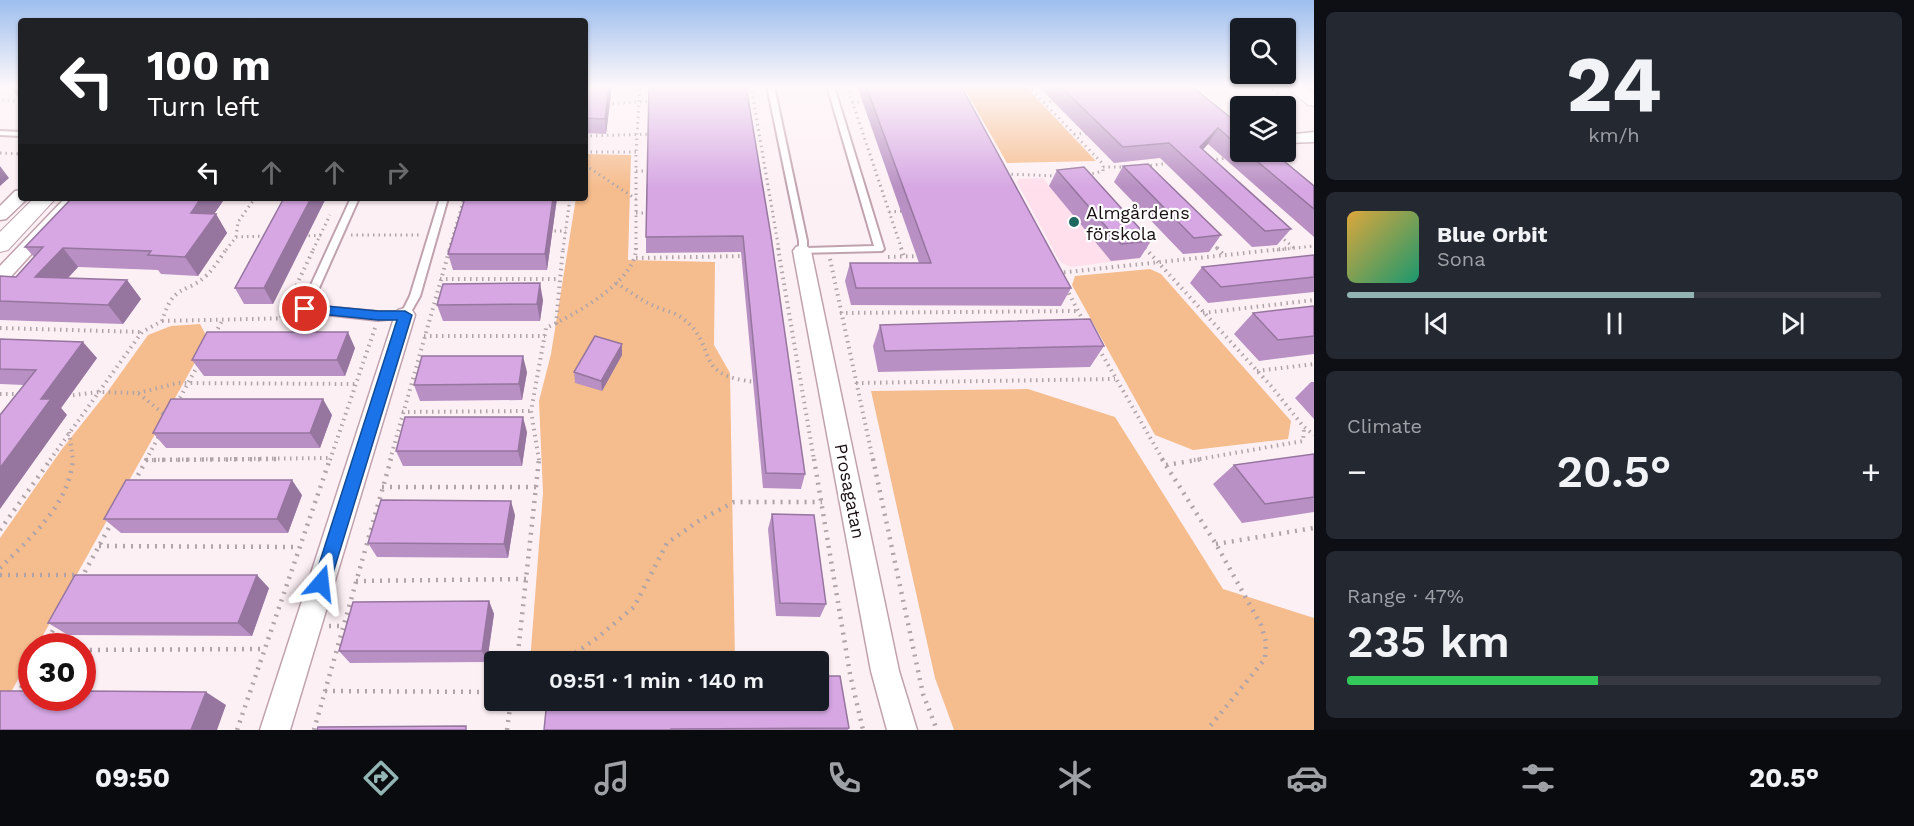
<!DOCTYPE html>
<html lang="en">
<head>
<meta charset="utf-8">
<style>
  :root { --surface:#171b24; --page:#242831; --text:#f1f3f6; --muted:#9ea1a6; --line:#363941; --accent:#92b4b2 }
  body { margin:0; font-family:"Work Sans",sans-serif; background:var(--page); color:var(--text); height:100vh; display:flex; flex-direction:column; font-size:22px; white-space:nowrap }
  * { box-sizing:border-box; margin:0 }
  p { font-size:20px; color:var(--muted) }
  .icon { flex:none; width:33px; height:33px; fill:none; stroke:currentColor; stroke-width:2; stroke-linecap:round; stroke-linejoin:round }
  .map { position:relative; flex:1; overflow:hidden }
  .details { display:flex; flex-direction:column; gap:12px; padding:12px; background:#0d0f14; width:600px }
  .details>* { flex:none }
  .top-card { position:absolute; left:18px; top:18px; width:570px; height:183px; border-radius:6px; box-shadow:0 2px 4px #0004; background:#202124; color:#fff; overflow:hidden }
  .fabs { position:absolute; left:1230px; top:18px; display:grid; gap:12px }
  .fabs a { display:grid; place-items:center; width:66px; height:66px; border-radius:6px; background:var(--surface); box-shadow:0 2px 4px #0004; font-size:30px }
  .speed { position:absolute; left:18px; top:633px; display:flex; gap:12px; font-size:30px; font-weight:700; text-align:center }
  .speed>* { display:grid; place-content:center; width:78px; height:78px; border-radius:50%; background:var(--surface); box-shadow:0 2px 4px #0004; line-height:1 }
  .speed .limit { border:9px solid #d22; background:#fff; color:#111 }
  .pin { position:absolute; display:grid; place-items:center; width:51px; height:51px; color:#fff; margin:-26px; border:3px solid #fff; border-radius:50%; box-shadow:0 2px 6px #0007 }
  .me { position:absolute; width:66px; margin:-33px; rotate:17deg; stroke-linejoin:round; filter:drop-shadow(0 0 4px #0008) }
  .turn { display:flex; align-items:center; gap:21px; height:126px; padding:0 30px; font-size:27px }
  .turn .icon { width:78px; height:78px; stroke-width:2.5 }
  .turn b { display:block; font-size:42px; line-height:51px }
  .lanes { display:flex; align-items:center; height:57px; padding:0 30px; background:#0003; justify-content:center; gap:30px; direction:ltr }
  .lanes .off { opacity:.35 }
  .big { font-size:45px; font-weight:600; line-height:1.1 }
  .details .card { flex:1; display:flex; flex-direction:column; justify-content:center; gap:9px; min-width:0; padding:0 21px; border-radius:9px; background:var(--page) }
  .details .dial { align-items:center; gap:0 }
  .dial b { font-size:78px; line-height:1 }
  .song { display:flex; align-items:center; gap:18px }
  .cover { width:72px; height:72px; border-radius:9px; background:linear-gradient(135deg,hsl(40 70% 55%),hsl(160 70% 35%)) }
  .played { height:6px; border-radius:3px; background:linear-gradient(90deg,var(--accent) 65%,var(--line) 65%) }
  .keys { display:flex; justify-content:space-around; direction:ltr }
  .heat { display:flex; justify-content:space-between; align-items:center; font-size:33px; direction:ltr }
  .charge { height:9px; border-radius:4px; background:linear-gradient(90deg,#34c759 47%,var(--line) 0) }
  .trip { position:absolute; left:484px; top:651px; width:345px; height:60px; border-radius:6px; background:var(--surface); box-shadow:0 2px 4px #0004; font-weight:600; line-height:60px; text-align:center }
  .dock { display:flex; height:96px; justify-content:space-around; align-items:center; background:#090b0e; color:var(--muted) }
  .dock .icon { width:42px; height:42px }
  .dock .on { color:var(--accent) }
  .dock b { font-size:27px; color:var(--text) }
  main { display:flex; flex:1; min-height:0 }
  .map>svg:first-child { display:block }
</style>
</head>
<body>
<main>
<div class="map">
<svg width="1314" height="730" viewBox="0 0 1314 730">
  <rect width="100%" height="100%" fill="#fdf0f5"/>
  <!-- built -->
  <path fill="#ffdfeb" d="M1043 178 1049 186 1075 183 1140 258 1071 267 1060 262 1017 182 1019 179Z"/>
  <!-- green -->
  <path fill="#f5bc8d" d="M963 86H1025L1096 161 1007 163Z
    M585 154 631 155 628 260 715 262 714 345 730 373 735 661 530 662 543 493 539 401 551 354 576 198H585Z
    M1150 269 1161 274 1291 421 1288 439 1193 450 1155 435 1072 285 1075 276Z
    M200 324 208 339 37 646H32L31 656 0 712V538L62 449 108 391 148 335 171 326Z
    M1028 389 1115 417 1223 589 1314 618V730H954L935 678 871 391Z"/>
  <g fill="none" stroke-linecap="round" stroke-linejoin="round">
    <defs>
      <path id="service" d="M767 86H774L807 241V248L874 246 827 86H834L884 249 882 251 799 253V241Z
        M0 131 21 132V136L0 135Z
        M351 198H359L311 306 378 312H402L410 296 440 198H448L420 296 408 317 378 320 305 312 300 309Z"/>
      <path id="minor" d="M1314 132V142L1286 143V135Z
        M21 190V198L27 199 6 219 0 220V206L15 191Z
        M65 198H82L7 281 0 283V266Z
        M802 245 808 247 811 251 899 671 917 730H887L871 671 793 251 796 247Z
        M405 308 412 310 415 315 290 730H260L395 315 398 310Z"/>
      <path id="tertiary" d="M1285 86H1304L1314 93V106L1308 105Z
        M34 198H56L8 250 0 252V232Z"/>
    </defs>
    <!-- service casing -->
    <use href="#service" stroke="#c0a2ae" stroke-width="4"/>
    <!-- minor casing -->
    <use href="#minor" stroke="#c0a2ae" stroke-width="3"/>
    <!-- tertiary casing -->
    <use href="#tertiary" stroke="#c0a2ae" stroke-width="2"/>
    <!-- path-far2 -->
    <path stroke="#b0a4a9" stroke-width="3" stroke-dasharray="1.5 4" stroke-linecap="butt" d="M751 86 779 250
      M847 86 902 250
      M1028 86 1102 163 1103 167
      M1268 86 1280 95
      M2 100 21 101
      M852 102H867
      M1044 102 1057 101
      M607 104 653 101
      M1074 134 1090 133
      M585 136 653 134
      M585 152H636
      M0 153 21 154
      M1211 160 1227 158
      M585 165 636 199
      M1145 166 1171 163
      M1103 167H1126
      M636 171H651
      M1006 174 1059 176
      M1087 175 1103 171V167
      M889 212 906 211
      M636 213H651
      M549 231H566
      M351 235H421
      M303 236 325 235
      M1280 236 1294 248
      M236 237 265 236
      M1212 243 1219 250
      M1144 247 1147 250
      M226 250 236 237 238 222 255 198
      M313 250 330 215
      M449 250 464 198
      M563 250 570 198
      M636 250V152L640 86
      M1277 250 1314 246"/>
    <!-- path-far1 -->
    <path stroke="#b0a4a9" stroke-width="4" stroke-dasharray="1.5 4.5" stroke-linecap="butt" d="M778 248 814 460
      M901 248 904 256
      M1145 248 1272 387 1303 426 1314 435
      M1217 248 1224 255
      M888 257 919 256
      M636 258 746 256
      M830 259 873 460
      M1058 273 1291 248
      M440 279H559
      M616 283C628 290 639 299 652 305 661 310 673 311 682 318 721 347 689 376 757 382
      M1066 288 1085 324
      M840 313 1078 311
      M1203 313 1314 300
      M281 318 314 248
      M162 321 296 318
      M556 324 563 248
      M0 328 141 332
      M215 334 223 319
      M424 336H545
      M1099 349 1163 460
      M1257 371 1314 364
      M856 383 1115 379
      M138 393 178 383 356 384
      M0 394H20
      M67 396 99 392 138 393 165 415
      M177 403 198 365
      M402 412 531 411
      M69 432 73 460
      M50 460 142 332 162 321C174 282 184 296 207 275 214 268 221 257 227 248
      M146 460 331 458
      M146 460 159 436
      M330 460 375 328
      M390 460 450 248
      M539 460 531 411 546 328C573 315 636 282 636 248
      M1194 460 1303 441 1304 429"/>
    <!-- path -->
    <path stroke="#b0a4a9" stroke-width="4.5" stroke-dasharray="2 6" stroke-linecap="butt" d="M814 459 850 674 863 730
      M873 459 923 694 937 730
      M1162 459 1216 544 1261 625 1266 642 1265 659 1207 730
      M146 460 282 459
      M1166 465 1203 459
      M134 482 147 459
      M382 487H536
      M0 530 51 459
      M1216 544 1314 528
      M99 546 299 547
      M0 568C31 537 69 505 73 459
      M0 575H79
      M81 579 112 522
      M356 581 526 579
      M329 626H343
      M44 646 56 625
      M82 650 265 649
      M517 662 539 459
      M562 662 597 638 634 607 667 543 700 520 734 502H822
      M325 691 495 692
      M17 695 32 669
      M237 730 330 459
      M314 730 391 459
      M507 730 511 700"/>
    <!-- service -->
    <use href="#service" fill="#fff" fill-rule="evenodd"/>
    <!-- minor -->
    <use href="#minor" fill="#fff" fill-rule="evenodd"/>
    <!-- tertiary -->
    <use href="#tertiary" fill="#fff" fill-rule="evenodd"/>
  </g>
  <!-- wall -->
  <path fill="#b890c3" d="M10 86H21V98H19Z
    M585 86H612L606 134 585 133Z
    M746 86 805 474 801 489 763 488 741 252 646 253V237Z
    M857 86H961L1071 288 1061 306 851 305 845 281 850 263H919Z
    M1038 86H1191L1240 125V152H1273L1314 186V237L1208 144 1203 150 1291 229 1277 245 1252 247 1160 158 1114 163Z
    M1123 166 1221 235 1209 252 1183 254 1114 182Z
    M1057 170 1151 241 1140 258 1111 261 1049 186Z
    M72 198H225L214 214H216L227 233 198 276 161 274 158 270 78 267 68 278 127 280 141 299 123 324 0 320V276L16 277 34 257 25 247Z
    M284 198H326L273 304H244L235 288Z
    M465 198H557L547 270H453L448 254Z
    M1314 255V292L1208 303 1190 283 1202 267Z
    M543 300 540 321H443L437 305Z
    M1314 306V354L1259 361 1234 334 1253 313Z
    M880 325 1104 346 1090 367 878 372 873 346Z
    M0 339 97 358 61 408 67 415 24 385 0 384Z
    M355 348 345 376H204L192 360Z
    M622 355 602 391 575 383 574 372Z
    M527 372 522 400 420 401 414 385Z
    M1311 382H1314V419L1295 398Z
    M332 415 320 448H166L153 433Z
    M527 432 522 466H403L396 451Z
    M1314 454V512L1242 523 1213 484 1234 465Z
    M302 495 288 533H121L104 519Z
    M772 514 826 604 820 617 776 616 768 529Z
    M515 515 508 558 377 557 368 543Z
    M269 588 252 636 68 635 48 623Z
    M489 601 494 614 487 662 350 663 339 651Z
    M547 700 849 728 848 730H544Z"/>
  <!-- shaded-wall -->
  <path fill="#96759f" d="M609 86H612L606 134 605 119Z
    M1218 128 1208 144 1190 163 1200 147Z
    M0 166 9 178 0 186Z
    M201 198H225L202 232 191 213Z
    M311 198H326L273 304 264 288Z
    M553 198H557L547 270 545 254Z
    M216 214 227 233 198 276 185 257Z
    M63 248 78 267 51 296 35 277Z
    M127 280 141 299 123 324 108 305Z
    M540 283 543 300 540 321 537 304Z
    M348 332 355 348 345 376 337 360Z
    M83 342 97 358 61 408 67 415 0 509V468L41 399Z
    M622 344V355L602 391 601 381Z
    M523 356 527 372 522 400 519 384Z
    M323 399 332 415 320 448 310 433Z
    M523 417 527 432 522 466 518 451Z
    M292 480 302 495 288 533 277 519Z
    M511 501 515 515 508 558 504 544Z
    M257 575 269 588 252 636 238 623Z
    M489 601 494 614 487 662 482 651Z
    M206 692 226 705 217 730H191Z"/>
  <!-- building -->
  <path fill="#d6a7e3" stroke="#96759f" stroke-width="1.5" d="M585 86H609L605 119 585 118Z
    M649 86H746L771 236 805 474 766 473 743 236 646 237Z
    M866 86H961L1071 288H856L850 263H931Z
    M1060 86H1191L1240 125V147L1218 128 1200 147 1291 229 1265 231 1169 143 1123 147Z
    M1246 152H1273L1314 186V209Z
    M1148 164 1221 235 1194 238 1123 166Z
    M1084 167 1151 241 1121 244 1057 170Z
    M72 198H201L191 213 216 214 185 257 148 255 151 251 63 248 35 277 127 280 108 305 0 301V276L16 277 43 247H25Z
    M284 198H311L264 288H235Z
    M465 198H553L545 254H448Z
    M1314 255V277L1221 287 1202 267Z
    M540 283 537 304 437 305 443 284Z
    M1314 306V336L1278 340 1253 313Z
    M1090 319 1104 346 885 351 880 325Z
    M207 332H348L337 360H192Z
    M595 336 622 344 601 381 574 372Z
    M0 339 83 342 41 399H51L0 468V415L36 370 0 369Z
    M422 356H523L519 384 414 385Z
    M171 399H323L310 433H153Z
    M405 417H523L518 451H396Z
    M1314 454V497L1265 504 1234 465Z
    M126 480H292L277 519H104Z
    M381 500 511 501 504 544 368 543Z
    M772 514 814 515 826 604 780 603Z
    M75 575H257L238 623H48Z
    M489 601 482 651H339L353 602Z
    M819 676H840L849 728 671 729V730H544L547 700H819Z
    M0 691H32V698H82V691L206 692 191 730H0Z
    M466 726V730H317L318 727Z"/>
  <!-- sky -->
  <linearGradient id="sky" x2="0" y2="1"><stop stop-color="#9dbeee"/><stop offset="0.46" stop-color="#fef8fa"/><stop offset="1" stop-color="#fef8fa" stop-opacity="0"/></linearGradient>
  <rect width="1314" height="188" fill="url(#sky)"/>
  <!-- route -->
  <path fill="#1a73e8" stroke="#114b97" stroke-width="1.5" d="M305 304 378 311H405L412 315 330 583 327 589 321 591 315 589 313 583 397 320H378L301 312 299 309 301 306Z"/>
  <!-- markers -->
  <circle fill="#1f685f" stroke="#fff" stroke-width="2" cx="1074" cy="222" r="6"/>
  <g text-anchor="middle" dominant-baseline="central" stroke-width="4.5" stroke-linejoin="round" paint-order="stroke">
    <!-- poi labels -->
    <g font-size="18" fill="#1a1014" stroke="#fff" text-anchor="start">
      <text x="1086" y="212">Almgårdens<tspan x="1086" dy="21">förskola</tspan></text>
    </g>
    <!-- street labels -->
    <g font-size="18" fill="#1a1014" stroke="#fff">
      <text transform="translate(850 491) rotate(79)">Prosagatan</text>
    </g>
  </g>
</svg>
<div class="fabs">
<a><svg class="icon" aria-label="search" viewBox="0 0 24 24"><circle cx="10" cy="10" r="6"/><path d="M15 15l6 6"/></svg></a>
<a><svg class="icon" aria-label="layers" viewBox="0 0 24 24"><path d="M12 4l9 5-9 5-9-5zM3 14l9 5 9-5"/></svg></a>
</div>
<div class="speed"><div class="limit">30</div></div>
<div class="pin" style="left:305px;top:309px;background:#d93025"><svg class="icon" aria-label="arrive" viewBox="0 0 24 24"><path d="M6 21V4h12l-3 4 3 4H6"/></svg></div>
<svg class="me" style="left:321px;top:583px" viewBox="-20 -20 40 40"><path d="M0-17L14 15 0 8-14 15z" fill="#1a73e8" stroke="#fff" stroke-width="4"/></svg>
<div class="trip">09:51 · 1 min · 140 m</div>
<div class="top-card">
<div class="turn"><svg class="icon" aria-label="left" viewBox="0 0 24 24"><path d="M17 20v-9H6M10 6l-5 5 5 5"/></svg><div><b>100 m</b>Turn left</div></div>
<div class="lanes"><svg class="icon" aria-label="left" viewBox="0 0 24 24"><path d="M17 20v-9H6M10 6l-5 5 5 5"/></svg><svg class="icon off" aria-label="ahead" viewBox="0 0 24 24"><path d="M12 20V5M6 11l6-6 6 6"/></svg><svg class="icon off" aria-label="ahead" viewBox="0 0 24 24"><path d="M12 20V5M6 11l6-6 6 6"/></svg><svg class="icon off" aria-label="right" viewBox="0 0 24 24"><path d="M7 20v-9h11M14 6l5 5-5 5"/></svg></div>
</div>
</div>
<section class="details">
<div class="card dial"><b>24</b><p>km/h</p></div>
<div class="card">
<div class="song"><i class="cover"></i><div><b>Blue Orbit</b><p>Sona</p></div></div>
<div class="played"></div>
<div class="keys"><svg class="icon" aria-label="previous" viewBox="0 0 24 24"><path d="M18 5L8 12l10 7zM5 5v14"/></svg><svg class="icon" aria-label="pause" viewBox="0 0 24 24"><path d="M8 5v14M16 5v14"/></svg><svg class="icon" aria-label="next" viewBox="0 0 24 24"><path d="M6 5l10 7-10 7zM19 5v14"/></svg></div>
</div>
<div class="card"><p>Climate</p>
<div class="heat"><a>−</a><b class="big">20.5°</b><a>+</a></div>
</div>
<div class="card"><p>Range · 47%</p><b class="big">235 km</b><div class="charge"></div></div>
</section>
</main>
<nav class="dock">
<b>09:50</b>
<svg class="icon on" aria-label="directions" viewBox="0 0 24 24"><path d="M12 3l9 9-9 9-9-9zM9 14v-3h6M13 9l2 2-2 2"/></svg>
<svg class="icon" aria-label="music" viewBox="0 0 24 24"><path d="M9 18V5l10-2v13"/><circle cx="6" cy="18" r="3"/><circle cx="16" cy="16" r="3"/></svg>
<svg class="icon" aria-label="phone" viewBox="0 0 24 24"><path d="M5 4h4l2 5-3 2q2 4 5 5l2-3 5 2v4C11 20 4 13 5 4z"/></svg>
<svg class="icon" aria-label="climate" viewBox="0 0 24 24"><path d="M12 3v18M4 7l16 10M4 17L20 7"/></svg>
<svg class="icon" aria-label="car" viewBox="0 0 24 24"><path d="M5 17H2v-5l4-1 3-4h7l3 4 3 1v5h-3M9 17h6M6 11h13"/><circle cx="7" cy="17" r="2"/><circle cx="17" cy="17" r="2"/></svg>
<svg class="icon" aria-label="filters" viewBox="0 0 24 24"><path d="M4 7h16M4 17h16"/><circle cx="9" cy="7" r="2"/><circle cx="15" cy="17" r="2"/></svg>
<b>20.5°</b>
</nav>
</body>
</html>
